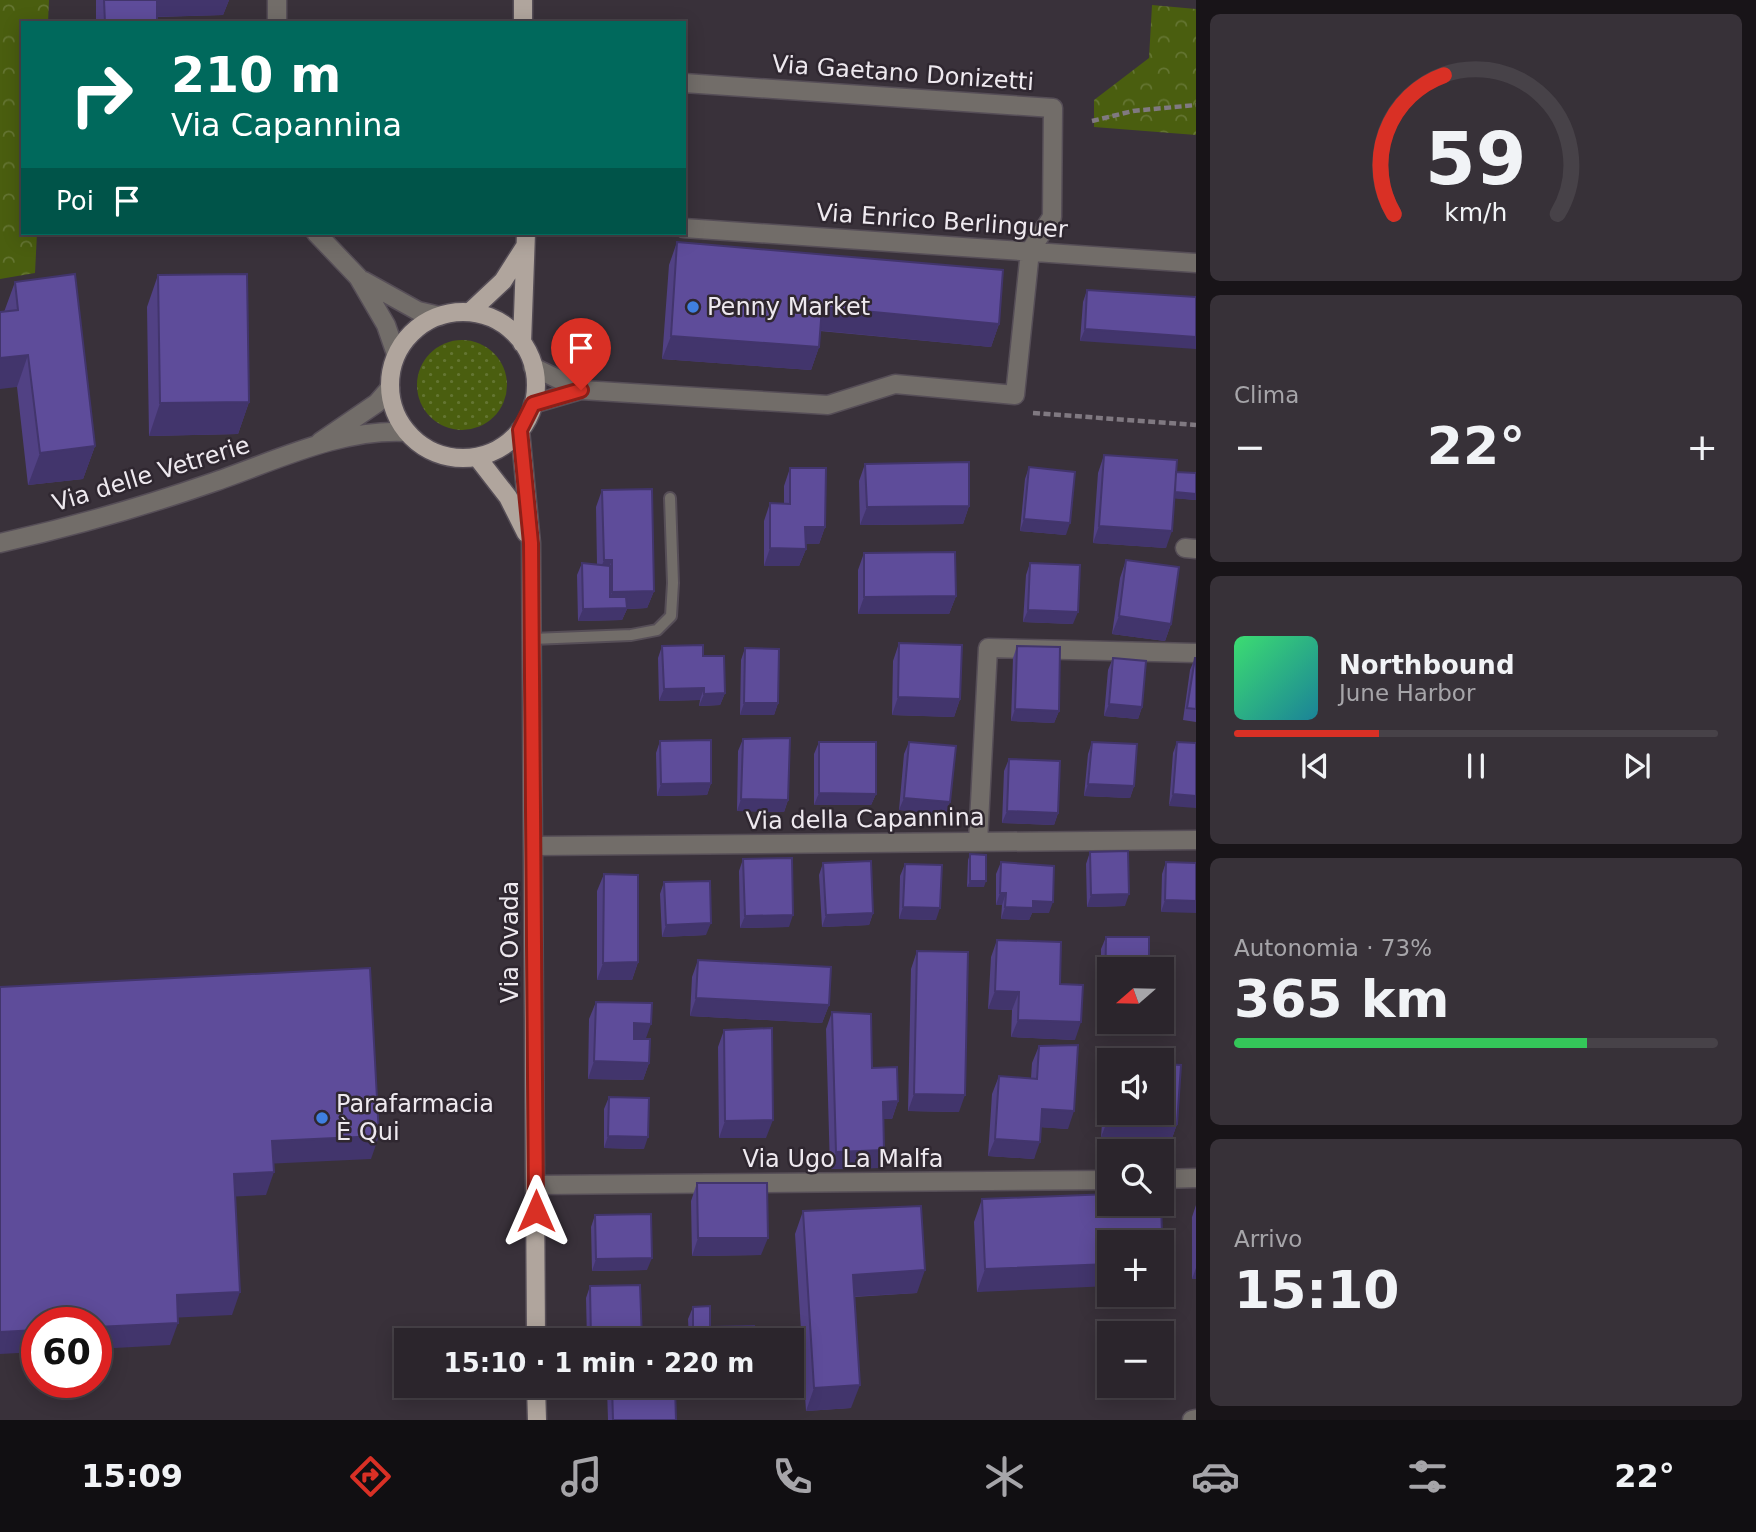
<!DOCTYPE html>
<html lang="it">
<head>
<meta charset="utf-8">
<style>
  :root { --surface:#2b252c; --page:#373138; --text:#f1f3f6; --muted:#a6a5a9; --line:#474248; --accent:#d93025 }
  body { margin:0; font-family:"DejaVu Sans",sans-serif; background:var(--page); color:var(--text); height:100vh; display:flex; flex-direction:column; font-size:26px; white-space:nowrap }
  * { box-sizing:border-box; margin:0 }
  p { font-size:23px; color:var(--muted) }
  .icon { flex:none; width:38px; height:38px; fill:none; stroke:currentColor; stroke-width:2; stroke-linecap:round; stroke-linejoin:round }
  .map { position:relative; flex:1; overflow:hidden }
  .side { display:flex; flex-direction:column; gap:14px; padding:14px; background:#181418; width:560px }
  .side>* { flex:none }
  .hud { position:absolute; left:21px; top:21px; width:665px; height:214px; border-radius:0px; box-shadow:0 4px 18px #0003,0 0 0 2px var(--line); background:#00695c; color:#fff; overflow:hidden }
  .needle { width:46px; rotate:250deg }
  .controls { position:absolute; left:1097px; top:957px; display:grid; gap:14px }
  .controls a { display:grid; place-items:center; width:77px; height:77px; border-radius:0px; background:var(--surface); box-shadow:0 4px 18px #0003,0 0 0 2px var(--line); font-size:35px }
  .speed { position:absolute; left:21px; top:1307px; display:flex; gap:14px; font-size:35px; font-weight:700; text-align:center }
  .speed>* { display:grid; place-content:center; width:91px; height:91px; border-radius:50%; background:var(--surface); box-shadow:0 4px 18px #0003,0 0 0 2px var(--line); line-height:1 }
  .speed .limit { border:10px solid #d22; background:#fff; color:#111 }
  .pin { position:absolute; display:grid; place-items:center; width:60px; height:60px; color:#fff; margin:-72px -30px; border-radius:50% 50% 50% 0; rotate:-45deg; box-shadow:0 0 7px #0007 }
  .pin .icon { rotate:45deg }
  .me { position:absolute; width:77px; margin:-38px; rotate:0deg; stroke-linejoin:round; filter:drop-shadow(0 0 5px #0008) }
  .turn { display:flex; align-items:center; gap:24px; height:147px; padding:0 35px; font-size:32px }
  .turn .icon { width:91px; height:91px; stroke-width:2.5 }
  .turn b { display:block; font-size:49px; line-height:60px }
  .then { display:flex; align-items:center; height:66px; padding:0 35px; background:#0003; gap:14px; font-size:26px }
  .big { font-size:52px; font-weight:700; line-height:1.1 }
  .side .card { flex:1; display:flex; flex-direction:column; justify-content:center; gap:10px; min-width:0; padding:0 24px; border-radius:10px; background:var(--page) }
  .side .dial { align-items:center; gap:0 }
  .dial svg { height:182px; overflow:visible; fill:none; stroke:var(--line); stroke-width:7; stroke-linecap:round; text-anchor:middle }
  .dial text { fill:var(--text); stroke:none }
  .song { display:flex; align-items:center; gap:21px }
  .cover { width:84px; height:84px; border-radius:10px; background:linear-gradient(135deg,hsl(140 70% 55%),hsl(190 70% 35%)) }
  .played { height:7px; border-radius:4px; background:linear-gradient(90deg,var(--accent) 30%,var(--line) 30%) }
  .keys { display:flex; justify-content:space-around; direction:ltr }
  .heat { display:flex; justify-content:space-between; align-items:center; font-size:38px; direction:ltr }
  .charge { height:10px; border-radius:5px; background:linear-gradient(90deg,#34c759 73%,var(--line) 0) }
  .trip { position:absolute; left:394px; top:1328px; width:410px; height:70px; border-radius:0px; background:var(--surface); box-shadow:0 4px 18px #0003,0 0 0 2px var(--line); font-weight:700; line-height:70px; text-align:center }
  .tab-bar { display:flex; height:112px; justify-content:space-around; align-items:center; background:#110f12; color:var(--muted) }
  .tab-bar .icon { width:49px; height:49px }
  .tab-bar .active { color:var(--accent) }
  .tab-bar b { font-size:32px; color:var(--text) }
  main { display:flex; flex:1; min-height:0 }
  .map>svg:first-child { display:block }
</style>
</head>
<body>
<main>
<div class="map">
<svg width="1196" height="1420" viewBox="0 0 1196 1420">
  <defs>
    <pattern id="grass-dots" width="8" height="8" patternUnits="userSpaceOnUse" patternTransform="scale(1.75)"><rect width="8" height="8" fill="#4a5e0f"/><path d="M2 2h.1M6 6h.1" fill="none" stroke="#647532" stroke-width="1.8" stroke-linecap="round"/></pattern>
    <pattern id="forest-crowns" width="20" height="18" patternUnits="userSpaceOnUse" patternTransform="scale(1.75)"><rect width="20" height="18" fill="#4a5e0f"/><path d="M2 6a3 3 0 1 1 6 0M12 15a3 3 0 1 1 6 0" fill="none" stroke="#647532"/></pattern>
  </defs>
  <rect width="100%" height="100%" fill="#39313a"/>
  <!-- grass -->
  <path fill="url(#grass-dots)" d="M417 385a45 45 0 1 1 90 0a45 45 0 1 1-90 0Z"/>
  <!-- forest -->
  <path fill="url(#forest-crowns)" d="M0 0H49L48 23H23V233H37L35 273 0 279Z
    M1152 5 1196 9V135L1094 127V100L1149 58Z"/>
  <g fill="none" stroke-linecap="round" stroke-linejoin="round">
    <defs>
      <path id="lane" d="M532 639 631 635 657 630 671 616 673 583 670 498"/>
      <path id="street" d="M277 0V23
        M684 228 1196 263
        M316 233 358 277 386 325 396 354
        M364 281 418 311 440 316
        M533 367 581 390
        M533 404 581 390 828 405 895 384 1015 395 1030 251 1052 217 1053 108 684 83
        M320 442 377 403 390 388
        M0 543C71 527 142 507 211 483 273 462 340 428 407 432
        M1185 548 1196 549
        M978 842 988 648 1196 653
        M534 846 1196 840
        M1162 1179 1196 1178
        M536 1185 1110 1180
        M1192 1420 1196 1419"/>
      <path id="primary" d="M523 0V23
        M470 312 503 281 524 248
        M390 385a73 73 0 1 1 146 0a73 73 0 1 1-146 0Z
        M522 343 526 233
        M520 430 531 543 536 1340
        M477 457 508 497 526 533
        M536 1386 537 1420"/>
    </defs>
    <!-- lane casing -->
    <use href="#lane" stroke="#564e57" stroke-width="14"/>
    <!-- street casing -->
    <use href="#street" stroke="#564e57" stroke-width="21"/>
    <!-- primary casing -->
    <use href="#primary" stroke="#564e57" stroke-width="21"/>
    <!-- path -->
    <path stroke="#807981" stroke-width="4.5" stroke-dasharray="7 3.5" stroke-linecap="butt" d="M1092 121 1133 111 1196 105
      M1033 413 1196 425"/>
    <!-- lane -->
    <use href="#lane" stroke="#726d69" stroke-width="10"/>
    <!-- street -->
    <use href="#street" stroke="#726d69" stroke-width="18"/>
    <!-- primary -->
    <use href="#primary" stroke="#b0a59d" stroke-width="18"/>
  </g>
  <!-- wall -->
  <path fill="#514184" d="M96 0H229L223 15 157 17V23H96Z
    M677 242 999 324 991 347 820 331 819 347 811 370 662 359 669 265Z
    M158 275 249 402 238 434 149 436 147 307Z
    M15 282 95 446 83 479 28 485 17 387 4 312Z
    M1087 290 1196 297 1080 341 1083 302Z
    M1104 455 1176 472 1196 473V500L1174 498 1166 548 1093 543 1098 473Z
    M865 464 969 506 963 524 860 525 859 481Z
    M1029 467 1066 535 1020 531 1025 479Z
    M790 468 825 527 819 544H806V549L799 566H764V521L770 503 784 504V486Z
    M602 490 654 591 647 608 627 609 622 620 578 621 577 575 582 563 597 565 596 507Z
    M864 553 956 596 949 614H858V570Z
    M1126 560 1171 624 1165 641 1112 634 1120 578Z
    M1030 563 1073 624 1023 622 1026 575Z
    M899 643 960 699 954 717 892 715 893 661Z
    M662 646 703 656 725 693 720 705 699 706 700 700 659 701 658 658Z
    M1017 646 1059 711 1054 723 1011 721 1013 658Z
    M745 648 778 703 774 715H740L741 660Z
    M1113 658 1142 707 1138 719 1104 716 1108 670Z
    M1195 658H1196V722L1183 720 1190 670Z
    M743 739 788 800 784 812 737 811 738 751Z
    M660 741 711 783 707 795 657 796 656 753Z
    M819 742 876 794 871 805H814V754Z
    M909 742 946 814 899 810 904 754Z
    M1092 742 1134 786 1130 798 1084 796 1088 754Z
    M1177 742 1196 743 1169 806 1173 753Z
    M1009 759 1058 813 1054 825 1002 823 1004 771Z
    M1090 852 1125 906 1087 907 1086 864Z
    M970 854 984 887H967L968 860Z
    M743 859 789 927 740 928 739 871Z
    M1001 862 1049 913H1032L1029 920 1001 919 1002 905H996V874Z
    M1166 862 1196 863 1161 912 1162 874Z
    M823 863 873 913 869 925 822 927 819 875Z
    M905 864 936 920 899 919 900 876Z
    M604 874 638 962 632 980H597V891Z
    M664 882 706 935 662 937 660 894Z
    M1106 937 1110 1007H1101V949Z
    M997 940 1075 1040 1011 1037 1012 1010 988 1009 991 957Z
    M917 951 959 1112 908 1111 911 969Z
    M698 960 829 1005 822 1023 690 1016 692 977Z
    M596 1002 646 1039 649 1063 643 1080 588 1079 589 1019Z
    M832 1012 872 1068 898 1101 892 1119H883L884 1150 878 1168 830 1169 826 1029Z
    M724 1030 766 1138H719L718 1047Z
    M1039 1046 1068 1129 1041 1127 1034 1159 988 1156 992 1094 999 1076 1031 1078 1032 1063Z
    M1110 1066V1113L1177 1124 1171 1141 1101 1137 1105 1080Z
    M609 1097 644 1149 604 1148V1109Z
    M697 1183 761 1255 692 1256 691 1201Z
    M982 1199 1162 1264 977 1292 974 1222Z
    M1196 1205V1279H1192V1217Z
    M803 1211 917 1293 854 1297 851 1408 806 1411 795 1234Z
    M595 1215 647 1270 592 1271 591 1227Z
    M590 1286 642 1340H587L586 1298Z
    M693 1307 710 1327 754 1340H689L688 1319Z
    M608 1386H675L676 1420H608L607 1389Z"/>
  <!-- shaded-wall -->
  <path fill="#42356c" d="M154 0H229L223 15 148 17Z
    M99 233H151V235H98Z
    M822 307 999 324 991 347 814 330Z
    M1085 329 1196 337V349L1080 341Z
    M671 336 819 347 811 370 662 359Z
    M28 355 17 387 0 389V358Z
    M249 402 238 434 149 436 160 403Z
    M95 446 83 479 28 485 40 453Z
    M1171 492 1196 494V500L1169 498Z
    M969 506 963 524 860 525 867 507Z
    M1024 519 1070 523 1066 535 1020 531Z
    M1099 526 1172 531 1166 548 1093 543Z
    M805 527H825L819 544H799Z
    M770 548 806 549 799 566H764Z
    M604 560H612L605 578H597Z
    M654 591 647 608 627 609 622 620 578 621 583 609H606L612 592Z
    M956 596 949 614H858L864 597Z
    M1028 610 1078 612 1073 624 1023 622Z
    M1119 616 1171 624 1165 641 1112 634Z
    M704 688 700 700 659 701 664 689Z
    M725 693 720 705 699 706 704 694Z
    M898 697 960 699 954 717 892 715Z
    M744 703H778L774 715H740Z
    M1109 704 1142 707 1138 719 1104 716Z
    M1015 709 1059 711 1054 723 1011 721Z
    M711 783 707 795 657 796 661 784Z
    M1088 784 1134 786 1130 798 1084 796Z
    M819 793 876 794 871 805H814Z
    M1173 794 1196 796V808L1169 806Z
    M904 798 950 802 946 814 899 810Z
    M741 799 788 800 784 812 737 811Z
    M1007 811 1058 813 1054 825 1002 823Z
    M970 881H986L984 887H967Z
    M1000 893H1006L1002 905H996Z
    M1129 894 1125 906 1087 907 1091 895Z
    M1165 900 1196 901V913L1161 912Z
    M1033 901 1053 902 1049 913H1032L1029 920 1001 919 1005 907Z
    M903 907 940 908 936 920 899 919Z
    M873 913 869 925 822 927 826 915Z
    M793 915 789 927 740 928 745 916Z
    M711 923 706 935 662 937 666 925Z
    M638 962 632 980H597L603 963Z
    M995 991 1019 992 1012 1010 988 1009Z
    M1105 995H1110V1007H1101Z
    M696 998 829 1005 822 1023 690 1016Z
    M1018 1020 1081 1022 1075 1040 1011 1037Z
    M634 1023 651 1024 645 1041H628Z
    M594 1061 649 1063 643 1080 588 1079Z
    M914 1094 965 1095 959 1112 908 1111Z
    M898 1101 892 1119H876L883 1102Z
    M1042 1109 1074 1111 1068 1129 1036 1127Z
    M1108 1119 1177 1124 1171 1141 1101 1137Z
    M773 1120 766 1138H719L725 1121Z
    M379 1136 371 1159 264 1164 272 1141Z
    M608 1136 648 1137 644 1149 604 1148Z
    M995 1139 1040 1142 1034 1159 988 1156Z
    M884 1150 878 1168 830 1169 836 1152Z
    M274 1172 266 1195 225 1197 234 1174Z
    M698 1238H768L761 1255 692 1256Z
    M652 1258 647 1270 592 1271 596 1259Z
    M1110 1264V1286L977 1292 985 1269Z
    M1196 1268V1279H1192Z
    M925 1270 917 1293 844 1297 853 1275Z
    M240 1292 232 1315 168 1318 177 1295Z
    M178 1323 170 1345 96 1349V1327Z
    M37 1330V1352L0 1354V1332Z
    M860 1385 851 1408 806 1411 814 1388Z"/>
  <!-- building -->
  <path fill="#5e4c9a" stroke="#42356c" stroke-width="2" d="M104 0H157V23H105Z
    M677 242 1003 270 999 324 822 307 819 347 671 336Z
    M75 274 95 446 40 453 28 355 0 358V312L18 310 15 282Z
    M247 274 249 402 160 403 158 275Z
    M1087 290 1196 297V337L1085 329Z
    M1104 455 1177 460 1172 531 1099 526Z
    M969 462V506L867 507 865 464Z
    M1029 467 1075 472 1070 523 1024 519Z
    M790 468H826L825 527H805L806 549 770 548V503L790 504Z
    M1176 472 1196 473V494L1175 492Z
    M652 489 654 591 612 592V560H604L602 490Z
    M955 552 956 596 864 597V553Z
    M1126 560 1179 567 1171 624 1119 616Z
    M582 563 610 566V597H626L627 608 583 609Z
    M1030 563 1080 565 1078 612 1028 610Z
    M899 643 962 645 960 699 898 697Z
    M703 645V656H724L725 693 704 694V688L664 689 662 646Z
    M1017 646 1060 647 1059 711 1015 709Z
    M745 648 779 649 778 703H744Z
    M1113 658 1146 661 1142 707 1109 704Z
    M1195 658H1196V709L1187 708Z
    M790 738 788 800 741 799 743 739Z
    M711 740V783L661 784 660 741Z
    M819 742H876V794L819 793Z
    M909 742 956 746 950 802 904 798Z
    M1092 742 1137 744 1134 786 1088 784Z
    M1177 742 1196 743V796L1173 794Z
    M1009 759 1060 761 1058 813 1007 811Z
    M1128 851 1129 894 1091 895 1090 852Z
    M970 854 986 855V881H970Z
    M792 858 793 915 745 916 743 859Z
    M871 861 873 913 826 915 823 863Z
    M1001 862 1054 866 1053 902 1033 901V908L1005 907 1006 893H1000Z
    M1166 862 1196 863V901L1165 900Z
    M905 864 942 865 940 908 903 907Z
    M604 874 638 875V962L603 963Z
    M710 881 711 923 666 925 664 882Z
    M1106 937H1149V970H1110V995H1105Z
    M997 940 1061 942 1060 984 1083 985 1081 1022 1018 1020 1019 992 995 991Z
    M917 951 968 952 965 1095 914 1094Z
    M698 960 831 967 829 1005 696 998Z
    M370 968 379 1136 272 1141 274 1172 234 1174 240 1292 177 1295 178 1323 96 1327V1323H37V1330L0 1332V987Z
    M596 1002 652 1003 651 1024 634 1023V1039H650L649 1063 594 1061Z
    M832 1012 871 1014 872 1068 897 1067 898 1101 883 1102 884 1150 836 1152Z
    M772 1028 773 1120 725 1121 724 1030Z
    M1078 1045 1074 1111 1042 1109 1040 1142 995 1139 999 1076 1037 1079 1039 1046Z
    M1162 1064 1181 1065 1177 1124 1108 1119 1110 1089V1113H1162Z
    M609 1097 649 1098 648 1137 608 1136Z
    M697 1183H767L768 1238H698Z
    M1110 1194V1204H1161L1163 1262H1162V1242H1110V1264L985 1269 982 1199Z
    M921 1206 925 1270 853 1275 860 1385 814 1388 803 1211Z
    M651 1214 652 1258 596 1259 595 1215Z
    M640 1285 642 1340H591L590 1286Z
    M710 1306V1327L754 1326V1340H693V1307Z
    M612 1386H675L676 1420H613Z"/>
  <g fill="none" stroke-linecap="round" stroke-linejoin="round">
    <defs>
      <path id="route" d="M536 1211 531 543 520 430 533 404 581 390"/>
    </defs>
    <!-- route casing -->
    <use href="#route" stroke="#8d1f18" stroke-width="18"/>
    <!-- route -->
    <use href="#route" stroke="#d93025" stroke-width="12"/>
  </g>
  <!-- markers -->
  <g fill="#3f7fe0" stroke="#2f2730" stroke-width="2.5">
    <circle cx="693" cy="307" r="7"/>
    <circle cx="322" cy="1118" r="7"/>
  </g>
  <g text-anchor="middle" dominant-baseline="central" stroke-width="5" stroke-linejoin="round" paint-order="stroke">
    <!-- street labels -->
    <g font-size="24" fill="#eee9ef" stroke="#2f2730">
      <text transform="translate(903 73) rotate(4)">Via Gaetano Donizetti</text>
      <text transform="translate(942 221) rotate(4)">Via Enrico Berlinguer</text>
      <text transform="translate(151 474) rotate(-17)">Via delle Vetrerie</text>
      <text transform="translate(865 819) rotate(-1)">Via della Capannina</text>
      <text transform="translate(510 942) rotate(-90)">Via Ovada</text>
      <text x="843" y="1159">Via Ugo La Malfa</text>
    </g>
    <!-- poi labels -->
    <g font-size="24" fill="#eee9ef" stroke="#2f2730" text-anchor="start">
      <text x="707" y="307">Penny Market</text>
      <text x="336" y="1104">Parafarmacia<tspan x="336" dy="28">È Qui</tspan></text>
    </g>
  </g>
</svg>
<div class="controls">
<a><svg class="needle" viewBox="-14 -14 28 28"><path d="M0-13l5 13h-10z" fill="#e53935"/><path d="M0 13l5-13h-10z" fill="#a6a5a9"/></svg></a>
<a><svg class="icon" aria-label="sound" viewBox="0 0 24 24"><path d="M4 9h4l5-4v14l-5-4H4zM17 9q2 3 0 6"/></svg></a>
<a><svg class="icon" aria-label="search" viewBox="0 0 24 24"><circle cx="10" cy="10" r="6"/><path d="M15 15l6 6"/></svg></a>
<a>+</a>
<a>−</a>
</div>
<div class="speed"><div class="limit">60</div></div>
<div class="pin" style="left:581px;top:390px;background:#d93025"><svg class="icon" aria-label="arrive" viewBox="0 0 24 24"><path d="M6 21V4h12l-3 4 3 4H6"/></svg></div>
<svg class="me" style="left:536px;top:1211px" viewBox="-20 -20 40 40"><path d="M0-17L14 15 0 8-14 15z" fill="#d93025" stroke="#fff" stroke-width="4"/></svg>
<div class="trip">15:10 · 1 min · 220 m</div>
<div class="hud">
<div class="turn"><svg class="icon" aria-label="right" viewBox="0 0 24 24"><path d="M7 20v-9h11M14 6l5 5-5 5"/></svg><div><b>210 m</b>Via Capannina</div></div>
<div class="then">Poi<svg class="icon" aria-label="arrive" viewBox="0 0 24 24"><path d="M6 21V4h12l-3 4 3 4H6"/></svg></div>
</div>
</div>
<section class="side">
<div class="card dial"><svg viewBox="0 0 100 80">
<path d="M14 69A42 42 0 1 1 86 69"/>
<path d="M14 69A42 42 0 0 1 36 8" stroke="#d93025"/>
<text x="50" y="56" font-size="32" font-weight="700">59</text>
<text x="50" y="72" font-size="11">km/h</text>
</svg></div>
<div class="card"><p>Clima</p>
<div class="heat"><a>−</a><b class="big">22°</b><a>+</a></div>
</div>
<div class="card">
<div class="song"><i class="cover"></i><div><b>Northbound</b><p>June Harbor</p></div></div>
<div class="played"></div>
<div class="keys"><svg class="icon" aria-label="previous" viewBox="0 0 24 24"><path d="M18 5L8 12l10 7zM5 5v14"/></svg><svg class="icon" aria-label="pause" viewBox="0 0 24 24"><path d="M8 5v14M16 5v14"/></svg><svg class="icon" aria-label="next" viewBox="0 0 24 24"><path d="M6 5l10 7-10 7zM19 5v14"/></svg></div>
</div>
<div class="card"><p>Autonomia · 73%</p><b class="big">365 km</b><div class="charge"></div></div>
<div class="card"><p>Arrivo</p><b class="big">15:10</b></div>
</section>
</main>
<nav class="tab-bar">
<b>15:09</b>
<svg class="icon active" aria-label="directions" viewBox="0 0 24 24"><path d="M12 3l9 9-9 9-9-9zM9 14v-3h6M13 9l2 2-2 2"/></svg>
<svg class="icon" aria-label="music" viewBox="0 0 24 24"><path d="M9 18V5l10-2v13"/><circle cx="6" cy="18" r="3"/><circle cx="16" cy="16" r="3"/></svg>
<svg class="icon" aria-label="phone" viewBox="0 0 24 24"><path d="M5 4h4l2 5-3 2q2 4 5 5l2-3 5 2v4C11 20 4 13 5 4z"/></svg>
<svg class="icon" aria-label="climate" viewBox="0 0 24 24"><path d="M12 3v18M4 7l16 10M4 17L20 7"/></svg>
<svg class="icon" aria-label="car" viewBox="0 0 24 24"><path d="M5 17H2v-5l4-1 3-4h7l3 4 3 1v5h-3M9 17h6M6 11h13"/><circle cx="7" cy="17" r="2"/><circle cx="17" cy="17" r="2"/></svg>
<svg class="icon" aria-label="filters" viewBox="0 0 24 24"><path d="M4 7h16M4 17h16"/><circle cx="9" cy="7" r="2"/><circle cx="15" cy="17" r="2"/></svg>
<b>22°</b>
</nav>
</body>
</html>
